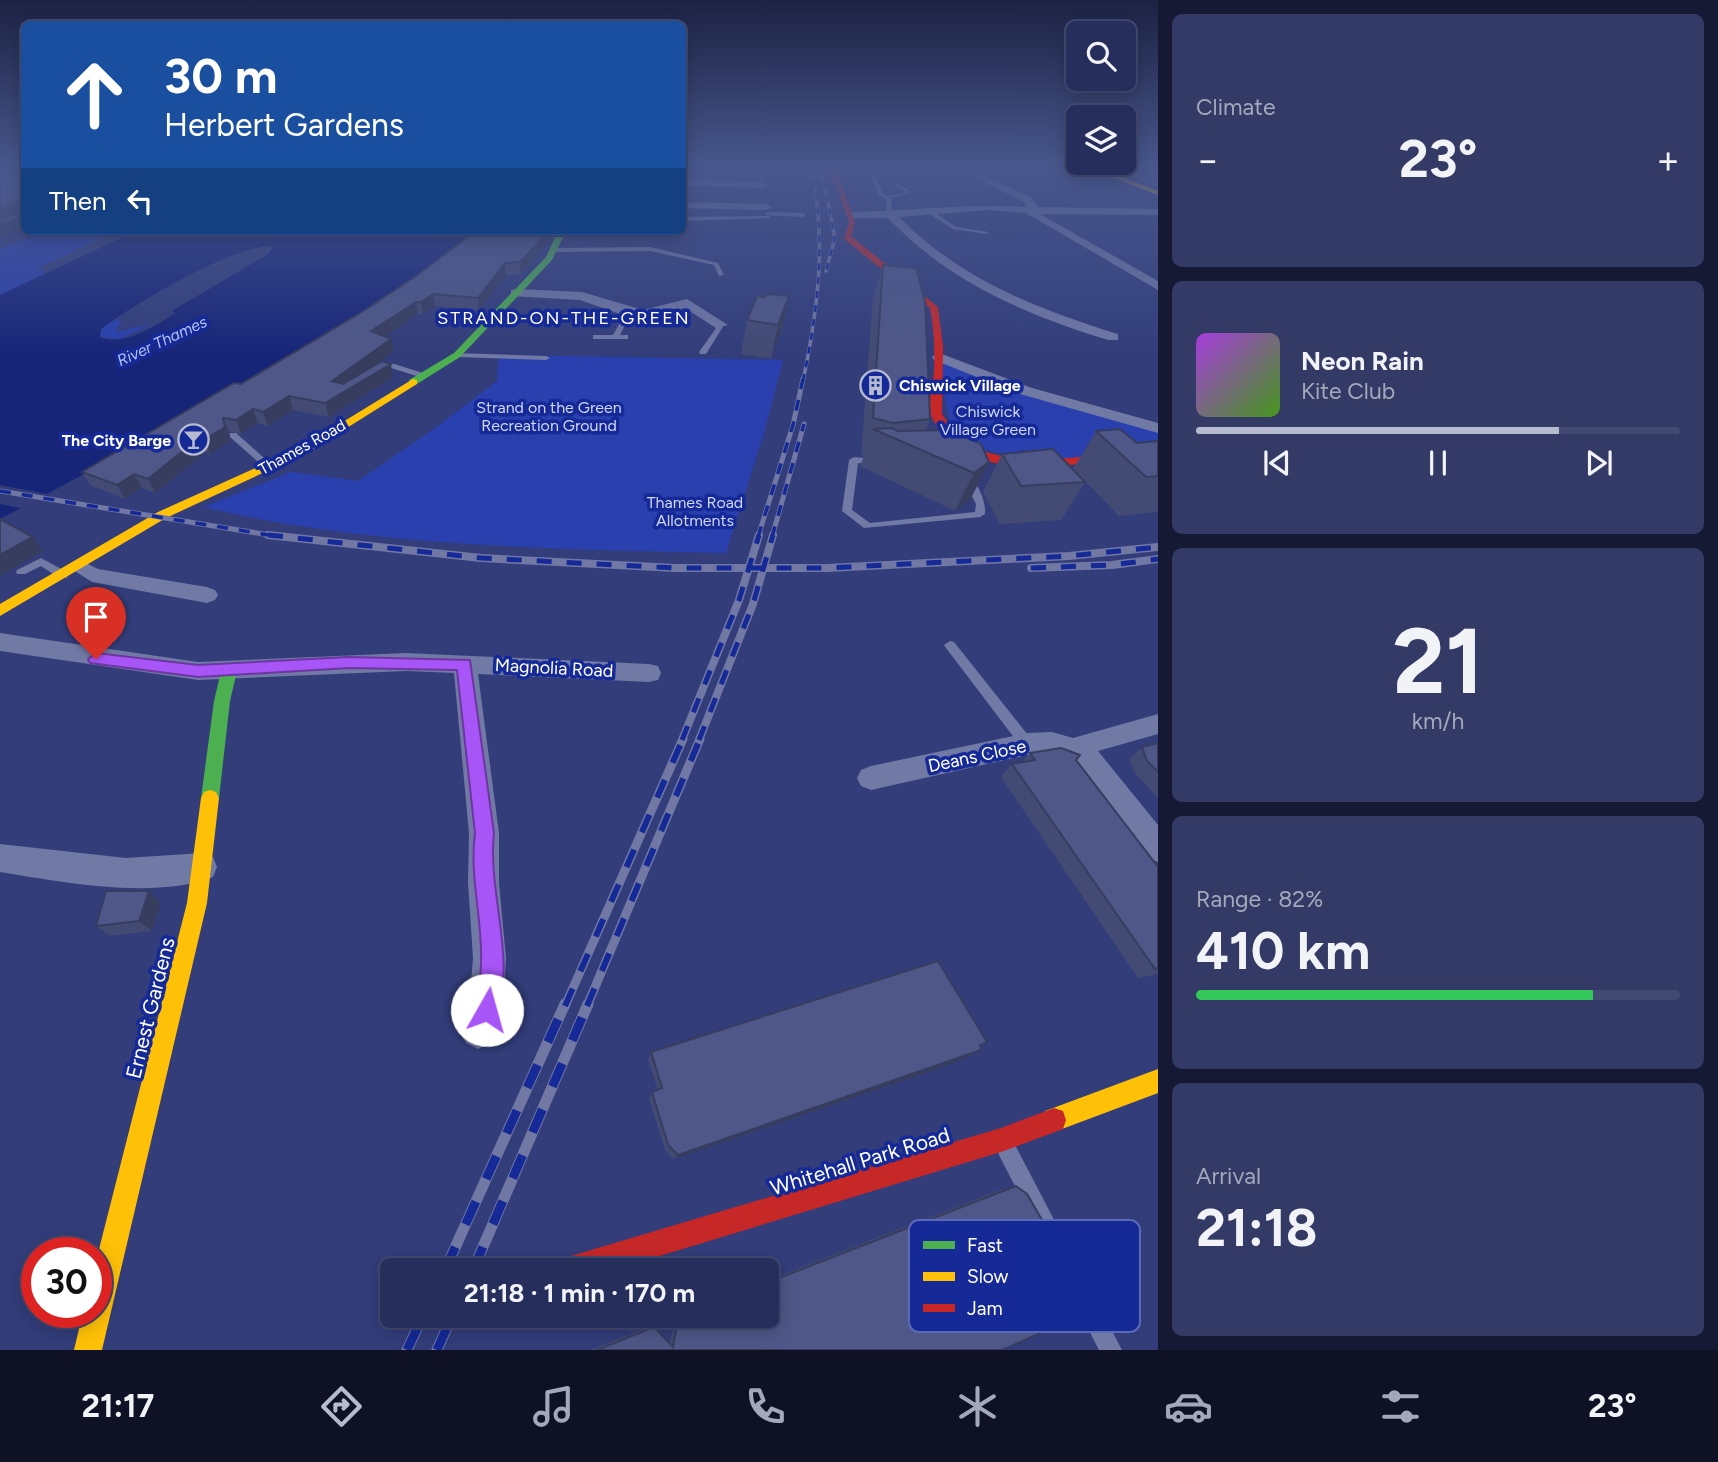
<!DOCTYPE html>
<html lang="en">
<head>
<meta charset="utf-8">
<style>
  :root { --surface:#262e5c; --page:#323a65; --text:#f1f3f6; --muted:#a4a8bb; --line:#424a72; --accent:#b7bbd0 }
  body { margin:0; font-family:Figtree,sans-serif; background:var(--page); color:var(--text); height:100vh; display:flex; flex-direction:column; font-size:26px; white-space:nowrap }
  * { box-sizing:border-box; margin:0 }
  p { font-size:23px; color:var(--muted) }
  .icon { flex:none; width:38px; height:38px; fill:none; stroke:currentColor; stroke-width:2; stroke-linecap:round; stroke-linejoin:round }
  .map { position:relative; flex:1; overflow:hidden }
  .sheet { display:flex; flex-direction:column; gap:14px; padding:14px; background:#151933; width:560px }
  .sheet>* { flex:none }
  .banner { position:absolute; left:21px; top:21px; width:665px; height:214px; border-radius:10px; box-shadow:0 4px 18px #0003,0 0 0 2px var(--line); background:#1a4fa0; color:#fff; overflow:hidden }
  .tools { position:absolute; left:1066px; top:21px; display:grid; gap:14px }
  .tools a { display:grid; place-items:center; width:70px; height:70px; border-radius:10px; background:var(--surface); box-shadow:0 4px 18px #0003,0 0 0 2px var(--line); font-size:35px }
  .speed { position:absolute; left:21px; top:1237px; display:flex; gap:14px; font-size:35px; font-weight:700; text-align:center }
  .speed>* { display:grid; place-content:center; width:91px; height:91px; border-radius:50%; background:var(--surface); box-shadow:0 4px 18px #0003,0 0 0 2px var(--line); line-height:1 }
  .speed .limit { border:10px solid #d22; background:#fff; color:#111 }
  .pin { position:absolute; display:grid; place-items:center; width:60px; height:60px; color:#fff; margin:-72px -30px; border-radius:50% 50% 50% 0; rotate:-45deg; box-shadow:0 0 7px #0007 }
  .pin .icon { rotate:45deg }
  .me { position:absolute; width:77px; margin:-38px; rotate:7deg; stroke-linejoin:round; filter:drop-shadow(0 0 5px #0008) }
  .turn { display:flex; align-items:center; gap:24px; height:147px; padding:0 28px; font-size:32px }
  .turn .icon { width:91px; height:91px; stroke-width:2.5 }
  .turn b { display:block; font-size:49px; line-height:60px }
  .then { display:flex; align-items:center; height:66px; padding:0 28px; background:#0003; gap:14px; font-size:26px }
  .big { font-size:52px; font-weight:700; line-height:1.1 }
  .sheet .card { flex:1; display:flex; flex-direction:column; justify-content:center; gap:10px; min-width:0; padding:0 24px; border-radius:10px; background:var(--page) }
  .sheet .dial { align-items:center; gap:0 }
  .dial b { font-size:91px; line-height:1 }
  .song { display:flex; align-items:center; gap:21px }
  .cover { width:84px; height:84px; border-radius:10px; background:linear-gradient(135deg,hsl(280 70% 55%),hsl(100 70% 35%)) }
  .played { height:7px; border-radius:4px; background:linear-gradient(90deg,var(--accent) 75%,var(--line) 75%) }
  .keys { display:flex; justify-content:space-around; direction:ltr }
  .heat { display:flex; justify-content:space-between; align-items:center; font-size:38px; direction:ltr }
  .charge { height:10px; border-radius:5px; background:linear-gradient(90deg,#34c759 82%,var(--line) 0) }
  .trip { position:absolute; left:380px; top:1258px; width:399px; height:70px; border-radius:10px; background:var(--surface); box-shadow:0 4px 18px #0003,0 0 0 2px var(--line); font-weight:700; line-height:70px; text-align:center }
  .dock { display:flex; height:112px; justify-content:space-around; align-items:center; background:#0f1225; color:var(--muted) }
  .dock .icon { width:49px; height:49px }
  .dock .current { color:var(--accent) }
  .dock b { font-size:32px; color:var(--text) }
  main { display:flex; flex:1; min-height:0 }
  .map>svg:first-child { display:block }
</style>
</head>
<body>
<main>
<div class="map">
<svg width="1158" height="1350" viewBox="0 0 1158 1350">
  <rect width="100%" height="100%" fill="#323d7a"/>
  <!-- green -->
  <path fill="#2940ae" d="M48 231H117L34 270 43 269 44 275 0 301V249Z
    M116 319 121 322 116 332 152 324 120 339 100 337 101 329Z
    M509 355 783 360 764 433 726 553C556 549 368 547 204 507L291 472 358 481 438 426 497 381 499 357Z
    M936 358 1158 431V448L1044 466 954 441Z"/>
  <!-- water -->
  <path fill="#172579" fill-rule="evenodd" d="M136 231H479C329 341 164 432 0 519V295ZM270 246 272 248 268 254 172 311 176 313C156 325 124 347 100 337L101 329C133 305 227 248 270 246Z"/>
  <!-- pier -->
  <path fill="#323d7a" d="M0 485 52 495 25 509 0 504Z"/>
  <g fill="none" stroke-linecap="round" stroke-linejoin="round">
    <!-- lane -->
    <path fill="#7179a5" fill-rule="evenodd" d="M868 167H872L883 194 887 196 906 192 894 185 896 183 912 192 891 198 892 215 887 214 886 199 878 195Z
      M928 211H932L956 227 989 232 986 234 953 229 928 213Z
      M767 212 803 213 806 215 803 217 765 215Z
      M682 217 768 216 771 218 682 221Z
      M650 247 718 263 724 275 719 276 714 265 650 251 554 252 551 250 554 248Z
      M626 312 631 313 620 335H628V339H593V335H613Z
      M719 324 724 325 706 354H700L699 352Z
      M454 353 546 356 550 358 546 360 457 357H454Z
      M391 363 426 374 427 376 423 378 391 368 377 374 373 372Z
      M230 433H236L272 465V469H266L230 437Z
      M854 457 873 459 878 462 873 465 858 463 852 510 870 523 975 512 976 504 962 477 967 474C978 482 986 501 985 514L980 517 864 528 842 511 849 460Z
      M41 558 67 572 68 575 67 578H59L41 566 25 574H17L16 572 17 570Z
      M950 641 954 642 1032 740 1034 744 1032 748 1027 749 1022 748 946 648 944 645Z
      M1007 1140 1014 1143 1122 1350H1099L1000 1157 997 1150 1000 1143Z"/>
    <!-- street -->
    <path fill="#7179a5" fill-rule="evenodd" d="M953 167H965L1032 198 1038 207 1158 209V215L1040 214 1158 281V290L1026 213 988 210 899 217C960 279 1037 309 1118 334V340H1108C1024 314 949 282 888 218H850L845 215 850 212C909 211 968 203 1027 207L1024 202Z
      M682 179 763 182 768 185 763 188 682 185Z
      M682 202 767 204 772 207 767 210 682 208Z
      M516 289 582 292 643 310 687 299 728 325 716 328 685 308 643 318 626 316 580 300 511 296V290Z
      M939 353 1032 388 1158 423V433L1020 394 934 360 932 357Z
      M78 559 98 569 207 587 215 590 218 595 215 600 207 603 92 582 67 566Z
      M0 633 198 662 406 653 649 664 658 666 661 673 658 680 649 682 478 674 499 833V883L506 958 503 1007 490 1043 478 1049 466 1043 460 1031 469 1007 473 958 468 883 469 833 454 673 406 671 198 680 0 651Z
      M1158 714V734L1098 751 1158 825V862L1147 858 1073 760 1052 754 1027 755 871 790 861 786 857 778 861 770 871 766 1027 733 1052 732 1073 738Z
      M0 844 126 858 202 853 213 857 217 867 213 877C153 900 62 882 0 872Z"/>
    <!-- fast -->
    <path fill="#4caf50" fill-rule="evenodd" d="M558 231H566L552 260 460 357 417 384H409V380L454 353 546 257Z
      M229 665 237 671 230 701 219 798 216 804 210 806 204 804 201 798 214 701 221 671Z"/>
    <!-- slow -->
    <path fill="#ffc107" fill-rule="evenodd" d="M1086 167H1096L1158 191V195Z
      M413 379 417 380V384L310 451 166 518 0 616V604L158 512 302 447Z
      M210 790 216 792 219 798 207 903 102 1350H74L83 1312H96V1261L187 903 201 798 204 792Z
      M1158 1069V1093L1054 1132 1045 1129 1042 1120 1045 1111Z"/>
    <!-- jam -->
    <path fill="#c62828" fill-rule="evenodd" d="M829 167H835L855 222 851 236 938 307 943 347 942 414 958 438 981 451 1006 457 1038 459 1071 458 1158 446V452C1101 461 982 488 943 433 939 427 933 422 931 415 928 401 933 386 934 372 935 351 934 329 930 308L844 239 849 222Z
      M1054 1108 1063 1111 1066 1120 1063 1129 1001 1152 614 1270H557L561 1260 571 1256 1001 1128Z"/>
    <defs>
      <path id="rail-far4" d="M821 167 835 238 826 271
        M803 381C818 309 827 239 811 167"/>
      <path id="rail-far3" d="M0 491 281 537
        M758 537 793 425 803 379
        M772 537 804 424"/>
      <path id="rail-far2" d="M268 535 481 558 676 568H827L1069 556 1158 547
        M1031 568 1112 565 1158 559
        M682 740 739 600 759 535
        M699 740 753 604 773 535"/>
      <path id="rail-far1" d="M565 1006 683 739
        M587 1006 700 739"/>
      <path id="rail" d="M445 1270 565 1004
        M473 1270 588 1004
        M407 1350 423 1316
        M437 1350 452 1316"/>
    </defs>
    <!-- rail-far4 casing -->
    <use href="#rail-far4" stroke="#7278a4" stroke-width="3.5"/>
    <!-- rail-far3 casing -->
    <use href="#rail-far3" stroke="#7278a4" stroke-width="5"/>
    <!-- rail-far2 casing -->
    <use href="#rail-far2" stroke="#7278a4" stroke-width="8"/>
    <!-- rail-far1 casing -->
    <use href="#rail-far1" stroke="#7278a4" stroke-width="9"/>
    <!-- rail casing -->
    <use href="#rail" stroke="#7278a4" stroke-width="11"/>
    <!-- rail-far4 -->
    <use href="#rail-far4" stroke="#152997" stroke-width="2.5" stroke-dasharray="7" stroke-linecap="butt"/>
    <!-- rail-far3 -->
    <use href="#rail-far3" stroke="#152997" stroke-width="3.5" stroke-dasharray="11" stroke-linecap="butt"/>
    <!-- rail-far2 -->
    <use href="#rail-far2" stroke="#152997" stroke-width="5" stroke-dasharray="15" stroke-linecap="butt"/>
    <!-- rail-far1 -->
    <use href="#rail-far1" stroke="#152997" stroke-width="6" stroke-dasharray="19" stroke-linecap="butt"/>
    <!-- rail -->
    <use href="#rail" stroke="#152997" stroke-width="9" stroke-dasharray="25" stroke-linecap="butt"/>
  </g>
  <!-- wall -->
  <path fill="#434b74" d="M1105 167H1158V187Z
    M476 231H551L542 251 521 274 506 275 479 310 435 306 423 314H418L385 336 394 351 372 367 393 377 329 417 293 410 268 426 258 423 241 434 228 431 230 441 210 454 206 452 155 493 142 488 125 499 90 485 82 472 241 384 362 312 415 277Z
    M883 265 930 419 926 431 989 462 970 500 955 511 860 466 864 456 861 455 873 297Z
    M757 296 782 330 771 359 741 354 747 320Z
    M1096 431 1137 443 1158 441V512L1119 516 1073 469Z
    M1002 454 1085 482 1061 520 1000 524 983 492Z
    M1158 743V798L1135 773 1129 759 1142 747Z
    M1030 753 1076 760 1158 867V974L1138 978 1001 777 1012 764 1022 762Z
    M161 903 152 931 110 936 96 926Z
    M987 1042 980 1046 981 1050 968 1057 946 1066 674 1159 665 1150 649 1098 652 1092 658 1090 648 1060 651 1052Z
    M1016 1186 1053 1264 1002 1350H590L651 1326 654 1327 670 1343 675 1317 676 1316H766V1281L1000 1190Z"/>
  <!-- shaded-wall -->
  <path fill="#373d5e" d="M0 167H24L0 176Z
    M18 202 23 212 0 219V207Z
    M24 216V229L0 237V224Z
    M545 231H551L542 251 521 274 520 262Z
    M505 263 506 275 479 310 478 298Z
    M433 294 435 306 423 314 421 302Z
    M789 296 782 330 771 359 778 325Z
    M416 302 418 314 374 344 371 331Z
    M391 339 394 351 336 394 332 381Z
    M391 364 393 377 329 417 325 403Z
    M289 396 293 410 268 426 263 412Z
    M253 409 258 423 241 434 236 420Z
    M223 418 228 431 230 441 210 454 204 440Z
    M199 438 206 452 155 493 148 479Z
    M989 462 970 500 955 511 974 473Z
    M134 474 142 488 125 499 117 485Z
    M33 537 43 551 0 576V555Z
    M149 891 161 903 152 931 139 921Z
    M981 1050 968 1057 946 1066 674 1159 678 1155Z"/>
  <!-- building -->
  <path fill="#4e5787" stroke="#373d5e" stroke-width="2" d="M20 167H24V216L0 224V219L20 212 21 204 18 202 0 207V175L20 170Z
    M476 231H545L541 240 520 262 505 263 478 298 433 294 421 302H416L371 331 391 339 332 381 343 384 382 361 391 364 325 403 289 396 263 412 253 409 236 420 223 418 225 427 204 440 199 438 148 479 134 474 117 485 82 472 234 383 241 384 362 312 415 277Z
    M883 265 916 268 925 301 930 419 893 423 873 418Z
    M767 294 789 296 778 325 747 320 757 296 765 297Z
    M891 428 898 431 951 430 981 444 989 462 974 473 873 429Z
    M1120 429 1137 443 1158 441V476L1146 477 1096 431Z
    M1053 449 1085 482 1021 486 1002 454Z
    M0 519 33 537 0 555Z
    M1158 743V772L1147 761 1142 747Z
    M1061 748 1080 755 1076 760 1158 867V968L1155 969 1012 764 1035 760 1030 753Z
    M106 891H149L139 921 96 926Z
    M938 961 987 1042 980 1045 981 1050 678 1155 668 1145 652 1092 662 1088 651 1052Z
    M1016 1186 1027 1194 1065 1260 1053 1264 1082 1315 1002 1350H597L654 1327 673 1347 678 1318 683 1316H766V1283Z"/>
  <!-- sky -->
  <linearGradient id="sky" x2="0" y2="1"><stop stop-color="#1c2243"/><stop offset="0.47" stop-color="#49578d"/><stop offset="1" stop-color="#49578d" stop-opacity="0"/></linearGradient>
  <rect width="1158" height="356" fill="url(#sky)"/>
  <!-- route -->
  <path fill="#a855f7" stroke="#6d37a1" stroke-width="2" d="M96 653 198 665 349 657 470 660 494 833C487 891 518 964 495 1018L487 1021 479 1018C473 1002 481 982 481 964 483 920 469 877 475 833L457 670 349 668 198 677 90 663 88 659Z"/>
  <!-- icons -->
  <defs>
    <symbol id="building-ring" viewBox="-11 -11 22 22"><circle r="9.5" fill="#152997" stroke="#b7bbd0" stroke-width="1.5"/><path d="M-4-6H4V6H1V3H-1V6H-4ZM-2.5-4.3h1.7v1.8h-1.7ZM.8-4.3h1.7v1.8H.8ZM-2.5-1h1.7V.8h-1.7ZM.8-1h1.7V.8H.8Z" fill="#b7bbd0"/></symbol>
    <symbol id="bar-ring" viewBox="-11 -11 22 22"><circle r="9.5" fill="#152997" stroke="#b7bbd0" stroke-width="1.5"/><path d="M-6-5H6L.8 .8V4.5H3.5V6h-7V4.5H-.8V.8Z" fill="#b7bbd0"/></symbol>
  </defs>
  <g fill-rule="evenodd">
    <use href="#building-ring" x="858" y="368" width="35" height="35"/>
    <use href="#bar-ring" x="176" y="422" width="35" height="35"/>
  </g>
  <g text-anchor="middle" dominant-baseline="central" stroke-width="7" stroke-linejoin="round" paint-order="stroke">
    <!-- far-water labels -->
    <g font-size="16" font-style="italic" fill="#b4c0f9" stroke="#152997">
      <text transform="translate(162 341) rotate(-25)">River Thames</text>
    </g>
    <!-- far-poi labels -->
    <g font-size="16" font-weight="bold" fill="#fff" stroke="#152997" text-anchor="start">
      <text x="899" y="385">Chiswick Village</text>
      <text x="171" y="440" text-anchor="end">The City Barge</text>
    </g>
    <!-- far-park labels -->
    <g font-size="16" fill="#cfd7fc" stroke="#152997">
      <text x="549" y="407">Strand on the Green<tspan x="549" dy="18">Recreation Ground</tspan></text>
      <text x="988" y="411">Chiswick<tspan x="988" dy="18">Village Green</tspan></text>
      <text x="695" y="502">Thames Road<tspan x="695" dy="18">Allotments</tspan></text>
    </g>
    <!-- far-street labels -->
    <g font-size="16" fill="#fff" stroke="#152997">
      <text transform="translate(302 447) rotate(-29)">Thames Road</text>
    </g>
    <!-- far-quarter labels -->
    <g font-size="18" letter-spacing="2" fill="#fff" stroke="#152997">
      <text x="564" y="318">STRAND-ON-THE-GREEN</text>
    </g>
    <!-- street labels -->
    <g font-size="18" fill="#fff" stroke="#152997">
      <text transform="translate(554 668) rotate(3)">Magnolia Road</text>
      <text transform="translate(977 756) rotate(-12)">Deans Close</text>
    </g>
    <!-- near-street labels -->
    <g font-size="21" fill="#fff" stroke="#152997">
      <text transform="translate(150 1008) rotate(-76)">Ernest Gardens</text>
      <text transform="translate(860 1161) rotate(-17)">Whitehall Park Road</text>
    </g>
  </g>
  <!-- legend -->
  <rect x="909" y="1220" width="231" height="112" rx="10" fill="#152997" stroke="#5b69b6" stroke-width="2"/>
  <rect x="923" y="1241" width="32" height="8" fill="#4caf50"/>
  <rect x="923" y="1272" width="32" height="9" fill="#ffc107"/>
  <rect x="923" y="1304" width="32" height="8" fill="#c62828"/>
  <g font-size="19" fill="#fff">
    <text x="967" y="1252">Fast</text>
    <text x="967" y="1283">Slow</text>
    <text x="967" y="1315">Jam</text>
  </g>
</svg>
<div class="tools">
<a><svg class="icon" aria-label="search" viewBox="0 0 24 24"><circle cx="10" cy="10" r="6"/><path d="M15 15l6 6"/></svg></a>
<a><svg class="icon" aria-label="layers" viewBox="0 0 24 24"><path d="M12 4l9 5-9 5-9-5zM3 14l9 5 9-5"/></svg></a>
</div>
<div class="speed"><div class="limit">30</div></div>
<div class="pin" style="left:96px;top:659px;background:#d93025"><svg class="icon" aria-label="arrive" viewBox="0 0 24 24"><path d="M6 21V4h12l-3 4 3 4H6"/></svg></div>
<svg class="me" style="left:487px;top:1010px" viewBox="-20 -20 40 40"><circle r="19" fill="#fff"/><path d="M0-13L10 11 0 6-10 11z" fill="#a855f7"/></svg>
<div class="trip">21:18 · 1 min · 170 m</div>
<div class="banner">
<div class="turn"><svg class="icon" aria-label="ahead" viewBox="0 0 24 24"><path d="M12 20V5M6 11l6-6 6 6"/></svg><div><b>30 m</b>Herbert Gardens</div></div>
<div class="then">Then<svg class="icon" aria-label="left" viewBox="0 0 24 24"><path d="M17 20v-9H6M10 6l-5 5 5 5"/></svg></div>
</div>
</div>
<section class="sheet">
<div class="card"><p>Climate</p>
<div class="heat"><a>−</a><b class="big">23°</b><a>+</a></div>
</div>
<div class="card">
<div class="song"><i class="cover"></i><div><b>Neon Rain</b><p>Kite Club</p></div></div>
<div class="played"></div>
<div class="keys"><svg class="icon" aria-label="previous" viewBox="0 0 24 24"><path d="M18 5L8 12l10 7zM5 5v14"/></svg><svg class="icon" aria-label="pause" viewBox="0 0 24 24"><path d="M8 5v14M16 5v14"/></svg><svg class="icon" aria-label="next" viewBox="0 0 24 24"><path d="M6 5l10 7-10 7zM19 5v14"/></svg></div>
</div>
<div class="card dial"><b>21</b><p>km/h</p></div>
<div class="card"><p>Range · 82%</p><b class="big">410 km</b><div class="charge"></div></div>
<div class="card"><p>Arrival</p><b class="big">21:18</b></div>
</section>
</main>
<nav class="dock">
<b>21:17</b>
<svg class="icon current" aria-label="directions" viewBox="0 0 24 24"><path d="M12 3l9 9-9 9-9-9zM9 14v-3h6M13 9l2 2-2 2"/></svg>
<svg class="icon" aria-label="music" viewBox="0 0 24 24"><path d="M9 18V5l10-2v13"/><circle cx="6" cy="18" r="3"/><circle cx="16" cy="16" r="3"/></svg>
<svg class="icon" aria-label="phone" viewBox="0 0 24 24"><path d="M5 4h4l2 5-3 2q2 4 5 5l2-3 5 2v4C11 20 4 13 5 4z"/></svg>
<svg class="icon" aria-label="climate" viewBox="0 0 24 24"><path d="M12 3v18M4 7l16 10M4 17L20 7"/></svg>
<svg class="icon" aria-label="car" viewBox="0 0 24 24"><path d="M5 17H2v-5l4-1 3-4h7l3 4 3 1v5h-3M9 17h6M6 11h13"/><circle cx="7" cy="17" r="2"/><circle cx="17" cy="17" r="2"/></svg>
<svg class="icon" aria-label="filters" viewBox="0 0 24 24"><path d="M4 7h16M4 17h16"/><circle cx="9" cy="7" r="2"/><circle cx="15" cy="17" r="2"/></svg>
<b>23°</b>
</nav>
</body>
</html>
